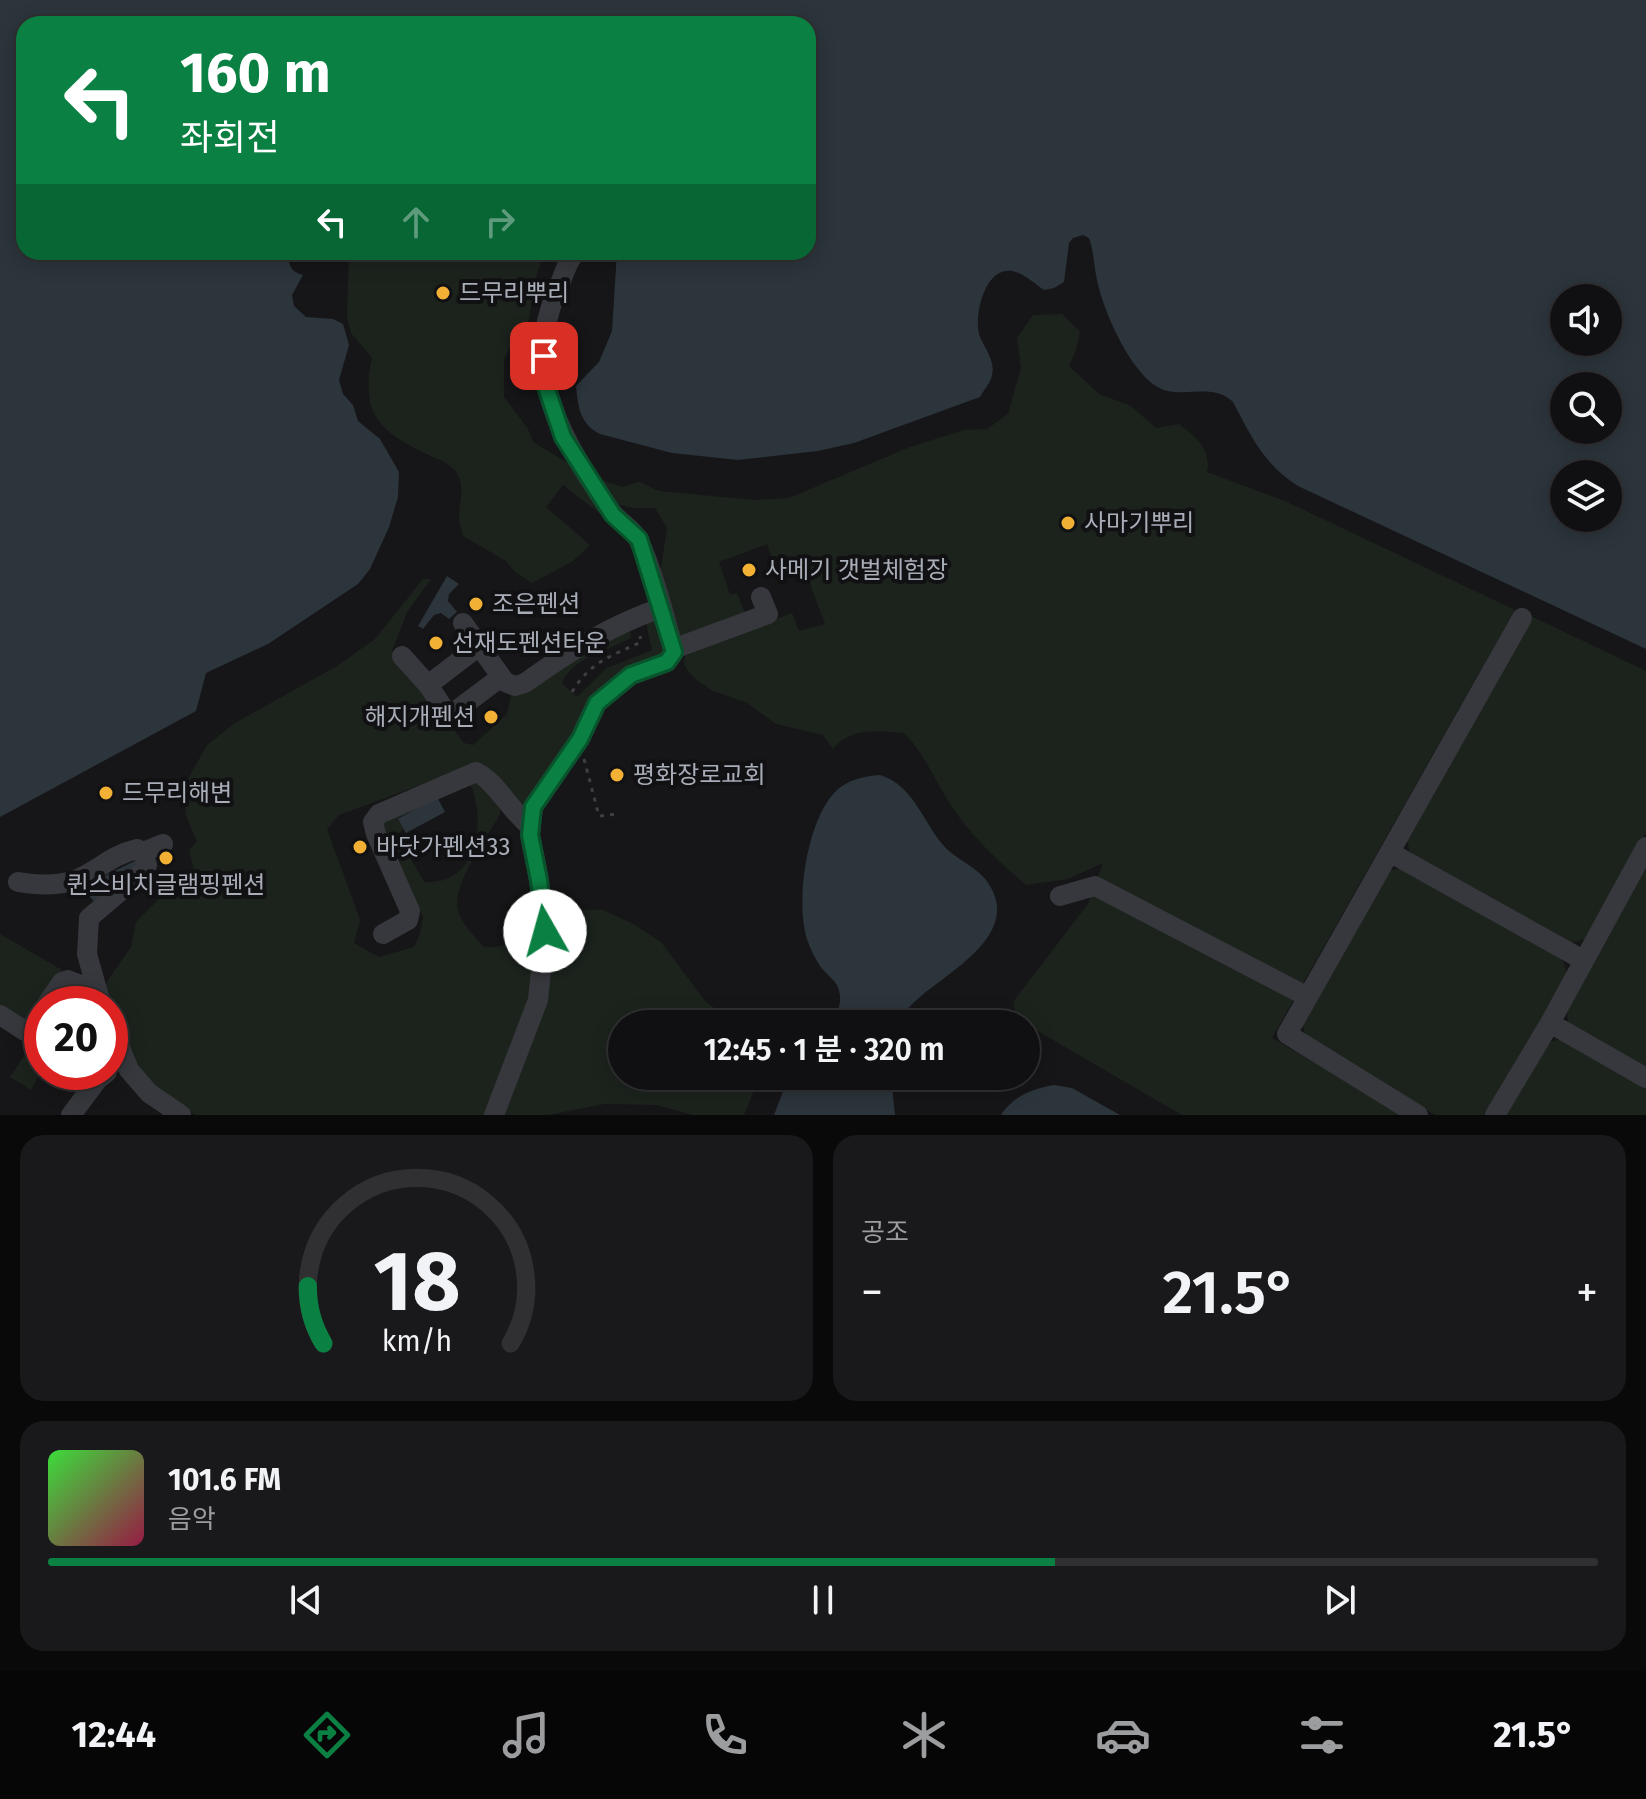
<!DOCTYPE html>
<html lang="ko">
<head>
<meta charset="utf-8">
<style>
  :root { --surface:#101012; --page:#19191b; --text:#f1f3f6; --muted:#9c9d9f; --line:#303032; --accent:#0b8043 }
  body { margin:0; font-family:"Fira Sans","Noto Sans KR",sans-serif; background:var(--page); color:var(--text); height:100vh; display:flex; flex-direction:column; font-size:30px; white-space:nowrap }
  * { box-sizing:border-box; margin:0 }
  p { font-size:26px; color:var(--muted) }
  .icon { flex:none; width:44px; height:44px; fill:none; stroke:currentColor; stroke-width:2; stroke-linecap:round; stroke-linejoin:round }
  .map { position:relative; height:1115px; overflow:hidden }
  .panel { display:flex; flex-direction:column; gap:20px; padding:20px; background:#09090a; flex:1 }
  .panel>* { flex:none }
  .hud { position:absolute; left:16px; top:16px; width:800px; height:244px; border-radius:24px; box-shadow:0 4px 20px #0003,0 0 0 2px var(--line); background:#0b8043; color:#fff; overflow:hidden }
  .controls { position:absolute; left:1550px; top:284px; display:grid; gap:16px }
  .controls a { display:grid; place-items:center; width:72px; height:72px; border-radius:50%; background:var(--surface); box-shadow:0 4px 20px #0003,0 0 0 2px var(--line); font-size:40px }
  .speed { position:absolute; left:24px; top:986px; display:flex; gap:16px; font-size:40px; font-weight:700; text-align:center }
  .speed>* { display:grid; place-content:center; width:104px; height:104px; border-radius:50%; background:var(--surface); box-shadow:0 4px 20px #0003,0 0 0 2px var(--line); line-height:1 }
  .speed .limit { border:12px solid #d22; background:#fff; color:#111 }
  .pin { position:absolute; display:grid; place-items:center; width:68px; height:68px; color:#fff; margin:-34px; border-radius:16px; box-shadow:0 4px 12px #0006 }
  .me { position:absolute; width:88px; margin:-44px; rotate:353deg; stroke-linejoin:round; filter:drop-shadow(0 0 6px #0008) }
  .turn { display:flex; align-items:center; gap:28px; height:168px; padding:0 32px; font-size:36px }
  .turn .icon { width:104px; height:104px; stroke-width:2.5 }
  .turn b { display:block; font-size:56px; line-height:68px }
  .lanes { display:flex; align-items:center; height:76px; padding:0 32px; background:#0003; justify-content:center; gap:40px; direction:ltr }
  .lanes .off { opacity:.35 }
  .big { font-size:60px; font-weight:600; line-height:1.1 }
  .panel .tile { flex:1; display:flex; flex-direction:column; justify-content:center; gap:12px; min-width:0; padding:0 28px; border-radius:24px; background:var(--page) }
  .panel .dial { align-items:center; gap:0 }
  .dial svg { height:208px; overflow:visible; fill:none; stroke:var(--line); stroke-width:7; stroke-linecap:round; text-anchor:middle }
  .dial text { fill:var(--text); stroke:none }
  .song { display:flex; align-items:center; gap:24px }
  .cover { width:96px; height:96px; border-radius:12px; background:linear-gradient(135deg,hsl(120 70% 55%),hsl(340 70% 35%)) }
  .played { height:8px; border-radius:4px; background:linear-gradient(90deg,var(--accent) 65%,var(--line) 65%) }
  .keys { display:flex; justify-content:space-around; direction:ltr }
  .heat { display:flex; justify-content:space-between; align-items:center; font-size:44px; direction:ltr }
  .panel .tiles { flex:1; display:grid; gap:20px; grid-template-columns:1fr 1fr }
  .tile:last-child { grid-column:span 2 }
  .trip { position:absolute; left:608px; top:1010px; width:432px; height:80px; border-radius:40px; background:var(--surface); box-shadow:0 4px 20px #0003,0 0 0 2px var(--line); font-weight:600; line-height:80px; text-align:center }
  .tab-bar { display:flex; height:128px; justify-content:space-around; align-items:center; background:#060607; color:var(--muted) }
  .tab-bar .icon { width:56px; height:56px }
  .tab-bar .current { color:var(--accent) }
  .tab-bar b { font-size:36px; color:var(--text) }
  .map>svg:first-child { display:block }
</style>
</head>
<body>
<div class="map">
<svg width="1646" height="1115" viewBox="0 0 1646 1115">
  <rect width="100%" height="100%" fill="#161618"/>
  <!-- green -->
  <path fill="#1c231d" d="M349 252H544L535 281 528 326 522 339 509 349 504 360V397L528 429 533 442 576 468 612 523 563 485 546 507 590 545 573 561 532 583 515 572 506 561 463 536C462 530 459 523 459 518 459 503 465 490 458 475 453 465 442 461 433 457 383 433 359 418 372 358L351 333 347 317Z
    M1062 314 1080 332 1076 350 1069 366 1099 394 1131 406 1156 428 1179 424C1195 436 1212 450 1207 472L1285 501 1515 610 1272 1038 1406 1115H1182L1017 1019 1013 1002 1088 904 1103 863 1068 879 1026 885C998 861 973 838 952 807 934 780 927 757 904 733 878 731 851 727 833 749L823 735 776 724 747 703 711 690 693 677 684 665 685 655 792 613 799 631 825 624 804 568 779 578 767 544 719 562 730 595 737 593 746 616 676 643 659 581 667 528 655 508H633L617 504 596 478 622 487 639 482 659 491 755 500 789 498 910 447 964 430 987 429 1008 414 1021 368 1017 338 1033 315Z
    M423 579H431L407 612 392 651 464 743 473 745 507 714 512 692 630 626 631 638C608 651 573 657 562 683L577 697 607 668 652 650 646 622 660 617 666 653 582 720 521 807 500 790 480 763 339 815 327 829 360 920 354 943 379 957 414 947 420 934 423 917 378 821 443 793 399 819 404 829 397 834 424 882C476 886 487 825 471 786L462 783 478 777 500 801V814C487 838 451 884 458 911 462 924 475 937 484 947 517 949 530 931 551 909L603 910 633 924 661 942 705 1001 735 1024H622V1076H760L744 1115H694L656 1105 604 1104 548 1115H195L160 1093 127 1056 116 1017 103 987 131 947 136 922 162 896 190 890 197 881 189 850 197 842 186 816 184 786 207 745 235 723 337 666 375 639Z
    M1533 617 1646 671V832L1586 939 1571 943 1410 853 1407 840Z
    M1646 867V1069L1568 1025 1567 1009Z
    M1402 868 1562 958 1567 974 1485 1115H1435L1307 1041 1302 1022 1388 871Z
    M0 934 62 970 28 1024 0 1011Z
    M1561 1039 1646 1088V1115H1506L1546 1043Z
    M28 1050 42 1060 41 1071 31 1090 10 1077Z"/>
  <!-- water -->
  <path fill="#2c353c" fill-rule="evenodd" d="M0 0H1646V649L1298 486C1265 466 1251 436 1233 402 1214 384 1191 396 1168 391 1135 385 1103 311 1097 280 1094 266 1094 252 1089 238L1083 235 1073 238 1069 243 1064 282 1054 288 1044 290C1035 284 1023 273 1012 271 985 266 974 315 979 334 983 347 996 360 992 375 991 382 984 390 980 397L854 443 818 451 738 460 672 453 600 434C580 424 578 407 576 386L599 362 612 331 617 252H808V24H24V252H288C289 266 290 271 303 275L292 295 294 306 306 317 333 319 343 324 349 345 339 380 343 394 353 405 358 421 380 439 399 472 398 497 389 527 370 569 358 584 268 644 206 673 196 711 0 817ZM1608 298V342H1564V298ZM1608 386V430H1564V386ZM1608 474V518H1564V474Z
    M447 576 459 584 449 594 448 601 457 612 449 619 441 613 434 615 423 629 418 626Z
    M880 775C913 785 922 820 943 845 955 859 974 865 986 880 1025 932 951 970 920 997 910 1005 903 1014 895 1024H829C836 1015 841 1007 840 996 839 981 828 977 820 966 815 958 810 949 807 939 795 901 807 821 835 792 847 780 863 776 880 775Z
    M437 797 445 812 406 833 398 819Z
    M139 859 141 863 96 903 86 893 108 874Z
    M789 1076H891L895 1115H774Z
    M1054 1085 1072 1088 1120 1115H1001C1013 1096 1032 1089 1054 1085Z"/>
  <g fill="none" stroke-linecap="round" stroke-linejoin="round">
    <!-- path -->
    <path stroke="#3d3f44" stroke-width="3" stroke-dasharray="4 6" stroke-linecap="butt" d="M572 692C590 662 611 656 641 642L640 636
      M584 759 599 816 618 814"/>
    <!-- minor -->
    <path stroke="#37383d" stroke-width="20" d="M463 623 505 682 515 686 525 683C568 652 611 625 661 608
      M673 649 768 614 761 597
      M402 656 428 685 449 716 501 677
      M428 685 479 646
      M143 852 163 844
      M1391 853 1583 960
      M18 882C35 885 58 886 75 880 98 871 111 855 137 849L143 852 147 865 144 871 89 918 87 954 101 1004
      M1060 896 1095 886 1308 997
      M383 934 408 920 410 911 376 834 373 822 379 814 476 772C496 781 510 811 531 827
      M47 1004 62 982 68 980 84 986 97 1001
      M0 1015 25 1031 32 1029 42 1014
      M110 1022 129 1070 149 1093 181 1115
      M1550 1023 1646 1078
      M71 1115 98 1079 107 1072
      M494 1115 538 1000 545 931 539 880 530 835 533 807 580 739 597 703 631 675 667 662 674 652C666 620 653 571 639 541 633 528 618 522 610 510 564 442 520 375 557 291 563 277 566 264 575 252
      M1418 1115 1287 1034 1522 618
      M1495 1115 1550 1023 1646 847"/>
  </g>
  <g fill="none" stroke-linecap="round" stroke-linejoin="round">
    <defs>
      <path id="route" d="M544 356V381L563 437 613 515 639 539 674 652 667 662 631 675 597 703 580 739 533 807 530 835 539 880 545 931"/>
    </defs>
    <!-- route casing -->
    <use href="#route" stroke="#07532c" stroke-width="20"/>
    <!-- route -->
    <use href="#route" stroke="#0b8043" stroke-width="14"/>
  </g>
  <!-- markers -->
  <g fill="#f2b134" stroke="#111113" stroke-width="3">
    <circle cx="443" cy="293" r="8"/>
    <circle cx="1068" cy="523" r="8"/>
    <circle cx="749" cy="570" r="8"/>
    <circle cx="476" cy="604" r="8"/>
    <circle cx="436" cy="643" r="8"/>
    <circle cx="491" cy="717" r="8"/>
    <circle cx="617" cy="775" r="8"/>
    <circle cx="106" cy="793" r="8"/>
    <circle cx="360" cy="847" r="8"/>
    <circle cx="166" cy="858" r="8"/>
  </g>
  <g text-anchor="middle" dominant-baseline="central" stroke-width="8" stroke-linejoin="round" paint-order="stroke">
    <!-- poi labels -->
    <g font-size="24" fill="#a8adb8" stroke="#111113" text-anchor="start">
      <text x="459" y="293">드무리뿌리</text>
      <text x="1084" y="523">사마기뿌리</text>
      <text x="765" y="570">사메기 갯벌체험장</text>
      <text x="492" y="604">조은펜션</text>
      <text x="452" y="643">선재도펜션타운</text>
      <text x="475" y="717" text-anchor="end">해지개펜션</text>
      <text x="633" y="775">평화장로교회</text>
      <text x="122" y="793">드무리해변</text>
      <text x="376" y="847">바닷가펜션33</text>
      <text x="166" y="885" text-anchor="middle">퀸스비치글램핑펜션</text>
    </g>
  </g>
</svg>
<div class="controls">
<a><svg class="icon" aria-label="sound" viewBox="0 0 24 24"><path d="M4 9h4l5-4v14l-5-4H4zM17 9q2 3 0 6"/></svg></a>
<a><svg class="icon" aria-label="search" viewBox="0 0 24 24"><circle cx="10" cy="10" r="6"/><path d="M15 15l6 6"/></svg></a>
<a><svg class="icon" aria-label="layers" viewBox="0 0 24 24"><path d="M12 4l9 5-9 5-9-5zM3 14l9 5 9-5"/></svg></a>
</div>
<div class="speed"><div class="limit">20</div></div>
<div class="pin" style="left:544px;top:356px;background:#d93025"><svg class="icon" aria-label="arrive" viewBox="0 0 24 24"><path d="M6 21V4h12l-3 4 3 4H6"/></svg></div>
<svg class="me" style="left:545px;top:931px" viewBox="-20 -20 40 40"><circle r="19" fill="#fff"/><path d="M0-13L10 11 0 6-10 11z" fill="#0b8043"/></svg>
<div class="trip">12:45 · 1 분 · 320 m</div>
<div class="hud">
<div class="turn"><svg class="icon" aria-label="left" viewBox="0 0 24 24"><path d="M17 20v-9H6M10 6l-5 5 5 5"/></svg><div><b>160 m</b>좌회전</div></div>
<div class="lanes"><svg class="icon" aria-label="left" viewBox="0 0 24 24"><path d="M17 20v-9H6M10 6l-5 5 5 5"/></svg><svg class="icon off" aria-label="ahead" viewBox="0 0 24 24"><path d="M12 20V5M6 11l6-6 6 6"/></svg><svg class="icon off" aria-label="right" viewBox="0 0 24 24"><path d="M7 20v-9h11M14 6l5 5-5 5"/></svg></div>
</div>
</div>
<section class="panel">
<div class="tiles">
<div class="tile dial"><svg viewBox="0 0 100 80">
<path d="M14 69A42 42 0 1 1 86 69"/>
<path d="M14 69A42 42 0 0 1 8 47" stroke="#0b8043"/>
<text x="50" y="56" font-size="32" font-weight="700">18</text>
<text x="50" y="72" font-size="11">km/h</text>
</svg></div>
<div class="tile"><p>공조</p>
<div class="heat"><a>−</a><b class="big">21.5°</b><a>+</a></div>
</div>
<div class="tile">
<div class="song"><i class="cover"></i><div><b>101.6 FM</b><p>음악</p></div></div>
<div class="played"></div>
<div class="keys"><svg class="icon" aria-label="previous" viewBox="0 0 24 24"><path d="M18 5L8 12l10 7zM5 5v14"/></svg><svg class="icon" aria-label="pause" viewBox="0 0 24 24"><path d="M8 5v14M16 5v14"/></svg><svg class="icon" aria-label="next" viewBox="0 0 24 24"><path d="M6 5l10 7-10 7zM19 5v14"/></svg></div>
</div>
</div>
</section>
<nav class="tab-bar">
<b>12:44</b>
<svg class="icon current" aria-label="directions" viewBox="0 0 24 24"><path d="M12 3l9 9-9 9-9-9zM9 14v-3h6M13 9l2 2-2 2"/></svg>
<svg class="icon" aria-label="music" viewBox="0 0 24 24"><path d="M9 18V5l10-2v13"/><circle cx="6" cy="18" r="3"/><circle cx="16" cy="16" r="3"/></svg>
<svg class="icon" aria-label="phone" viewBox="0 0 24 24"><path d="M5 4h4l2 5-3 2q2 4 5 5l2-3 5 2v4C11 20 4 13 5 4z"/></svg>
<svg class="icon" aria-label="climate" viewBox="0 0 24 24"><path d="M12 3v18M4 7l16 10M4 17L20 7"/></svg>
<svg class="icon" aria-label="car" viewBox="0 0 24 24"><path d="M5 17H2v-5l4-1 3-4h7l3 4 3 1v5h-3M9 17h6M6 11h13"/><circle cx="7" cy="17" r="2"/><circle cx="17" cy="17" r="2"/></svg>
<svg class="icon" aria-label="filters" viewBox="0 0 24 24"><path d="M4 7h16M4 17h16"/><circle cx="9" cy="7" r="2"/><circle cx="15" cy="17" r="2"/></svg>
<b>21.5°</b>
</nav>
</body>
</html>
